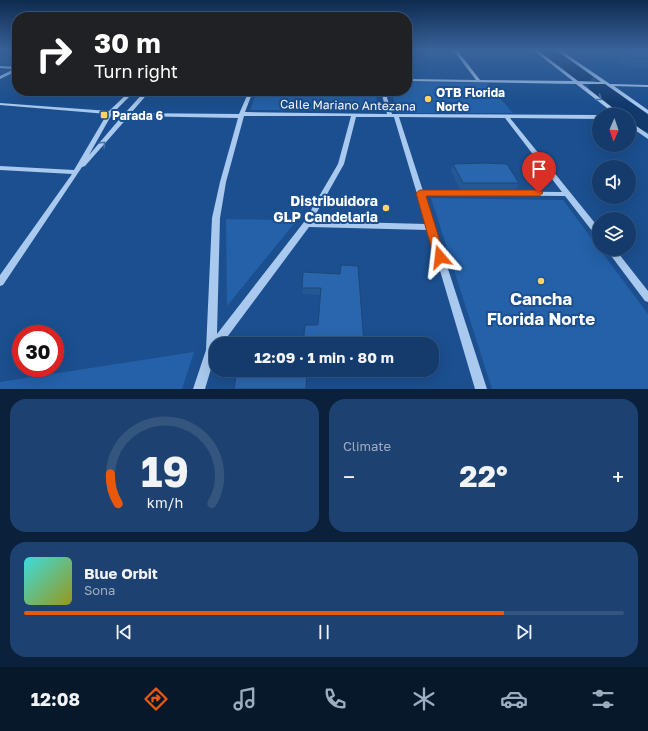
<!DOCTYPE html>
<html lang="en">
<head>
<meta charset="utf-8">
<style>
  :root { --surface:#143b6b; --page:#1d4271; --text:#f1f3f6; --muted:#9dadc1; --line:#33557e; --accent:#ea580c }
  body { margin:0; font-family:"Golos Text",sans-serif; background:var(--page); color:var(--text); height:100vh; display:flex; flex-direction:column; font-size:15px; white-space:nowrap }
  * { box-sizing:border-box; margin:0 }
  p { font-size:13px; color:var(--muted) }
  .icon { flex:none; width:22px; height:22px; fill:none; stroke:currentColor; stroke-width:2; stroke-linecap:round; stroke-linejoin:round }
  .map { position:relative; height:389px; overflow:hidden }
  .details { display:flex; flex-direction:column; gap:10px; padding:10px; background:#0b203b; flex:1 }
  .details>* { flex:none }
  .hud { position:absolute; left:12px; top:12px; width:400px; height:84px; border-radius:16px; box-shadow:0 4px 16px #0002,0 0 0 1px var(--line); background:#202124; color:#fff; overflow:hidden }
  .needle { width:26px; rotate:182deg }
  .fabs { position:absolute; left:592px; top:108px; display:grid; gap:8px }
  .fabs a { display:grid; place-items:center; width:44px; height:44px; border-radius:50%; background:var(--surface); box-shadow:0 4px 16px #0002,0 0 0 1px var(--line); font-size:20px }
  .speed { position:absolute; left:12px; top:325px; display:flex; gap:8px; font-size:20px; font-weight:700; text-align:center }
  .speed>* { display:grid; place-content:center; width:52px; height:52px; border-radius:50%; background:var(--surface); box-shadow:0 4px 16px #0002,0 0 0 1px var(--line); line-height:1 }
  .speed .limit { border:6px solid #d22; background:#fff; color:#111 }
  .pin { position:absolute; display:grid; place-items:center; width:34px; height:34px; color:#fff; margin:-41px -17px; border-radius:50% 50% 50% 0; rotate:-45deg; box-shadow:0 0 4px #0007 }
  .pin .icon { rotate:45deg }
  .me { position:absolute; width:44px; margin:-22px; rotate:343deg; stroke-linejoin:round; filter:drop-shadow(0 0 3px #0008) }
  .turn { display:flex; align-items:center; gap:14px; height:84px; padding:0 16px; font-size:18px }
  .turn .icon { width:52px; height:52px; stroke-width:2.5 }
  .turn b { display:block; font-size:28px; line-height:34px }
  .big { font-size:30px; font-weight:700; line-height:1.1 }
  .details .tile { flex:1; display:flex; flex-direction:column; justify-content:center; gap:6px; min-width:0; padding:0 14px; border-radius:16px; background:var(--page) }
  .details .dial { align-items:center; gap:0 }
  .dial svg { height:104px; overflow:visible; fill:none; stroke:var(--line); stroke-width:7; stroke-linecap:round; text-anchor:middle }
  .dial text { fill:var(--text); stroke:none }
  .song { display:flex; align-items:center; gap:12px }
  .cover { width:48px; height:48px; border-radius:6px; background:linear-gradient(135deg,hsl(180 70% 55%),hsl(60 70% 35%)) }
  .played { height:4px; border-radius:2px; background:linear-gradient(90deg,var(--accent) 80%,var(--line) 80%) }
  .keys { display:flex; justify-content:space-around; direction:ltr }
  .heat { display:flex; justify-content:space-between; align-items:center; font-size:22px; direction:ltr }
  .details .tiles { flex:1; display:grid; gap:10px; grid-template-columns:1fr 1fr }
  .tile:last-child { grid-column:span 2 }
  .trip { position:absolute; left:209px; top:337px; width:230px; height:40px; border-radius:16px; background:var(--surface); box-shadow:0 4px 16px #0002,0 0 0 1px var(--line); font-weight:700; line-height:40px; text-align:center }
  .menu { display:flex; height:64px; justify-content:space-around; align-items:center; background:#08182b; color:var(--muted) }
  .menu .icon { width:28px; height:28px }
  .menu .selected { color:var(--accent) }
  .menu b { font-size:18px; color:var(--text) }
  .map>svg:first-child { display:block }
</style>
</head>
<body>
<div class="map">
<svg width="648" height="389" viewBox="0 0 648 389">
  <rect width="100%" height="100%" fill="#1b4f8f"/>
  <!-- green -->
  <path fill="#2461a8" d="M407 82 487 83 513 113H398L391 91H407Z
    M257 91H374L381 111 250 110Z
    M431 198 563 200 648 314V389H492Z
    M226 219 297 220 227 306Z
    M194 352 182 389H0V382Z"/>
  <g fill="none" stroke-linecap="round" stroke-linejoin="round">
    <!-- river -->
    <path fill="#123a6d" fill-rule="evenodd" d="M539 50H557L590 73 593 77 590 81 584 82 578 81Z
      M597 81 604 83 648 115V132L640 130 629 121V115H621L590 91 588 87 590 83Z"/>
    <!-- minor -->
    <path fill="#a9c9ee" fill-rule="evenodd" d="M453 50H457L480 80 573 81 533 50H537L578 81 601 82 556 50H560L610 84 648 85V87L614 86 648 110V114L605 84H582L622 115H616L576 84 407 81V79L476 80Z
      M0 66 17 67V71L0 79V76L14 69 0 68Z
      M130 91H135L114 112H126L145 91H150L131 113 239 114 249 91H253L245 112 387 114 381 91H385L392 114 599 115V119L510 118 599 228V237L596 236 565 196 424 195 487 389H475L428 230 309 227 222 344H216V352L205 389H193L206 350 212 218 220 182 238 118 129 116 85 166 82 167 3 285 0 286V275L72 174 0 170V166L74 170 107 114 0 105V103L109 111ZM112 114 123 115 89 155ZM244 116H351L338 164 304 222 217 334 220 218 226 182ZM356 117H394L426 224 312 221 344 164ZM399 117 505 118 562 192 423 191Z
      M629 121 648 134V139L629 126Z
      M606 249H615L648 291V302L645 301Z"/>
  </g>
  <!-- wall -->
  <path fill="#245895" d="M568 50H648V67H626L607 55H576Z
    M453 164 519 183 516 190H460L451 171Z
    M340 274 364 344H303L305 325H318L320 295 303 294 302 288Z"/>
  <!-- shaded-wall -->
  <path fill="#1d4779" d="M307 370V389H306Z"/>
  <!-- building -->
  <path fill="#2a66ad" stroke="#1d4779" d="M616 50H648V58H631Z
    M485 163 507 164 519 183H463L453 164Z
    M341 265 358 266 364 344H303L305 325H318L321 288H302L303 272 340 274Z
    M237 370H307L306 389H234Z"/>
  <!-- one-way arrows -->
  <defs><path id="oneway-chevron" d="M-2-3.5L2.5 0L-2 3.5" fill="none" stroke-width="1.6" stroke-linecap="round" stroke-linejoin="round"/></defs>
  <g stroke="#4674ac">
    <use href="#oneway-chevron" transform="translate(599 98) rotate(38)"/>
    <use href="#oneway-chevron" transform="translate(103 144) rotate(-46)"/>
  </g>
  <!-- sky -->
  <linearGradient id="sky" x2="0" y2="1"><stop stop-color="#0f2b4f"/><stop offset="0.48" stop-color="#39639b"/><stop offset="1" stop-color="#39639b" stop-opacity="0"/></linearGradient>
  <rect width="648" height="104" fill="url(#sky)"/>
  <!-- route -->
  <path fill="#ea580c" stroke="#983908" d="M420 190H539L543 193 539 196H426L445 257 444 260 440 261 436 260 434 257 416 193Z"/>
  <!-- markers -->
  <g fill="#ffd166" stroke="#1b4f8f" stroke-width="1.5">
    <circle cx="428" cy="99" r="4"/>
    <rect x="100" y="111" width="8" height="8" rx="2"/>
    <circle cx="386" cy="208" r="4"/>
    <circle cx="541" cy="281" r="4"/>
  </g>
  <g text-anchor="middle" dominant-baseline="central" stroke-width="4" stroke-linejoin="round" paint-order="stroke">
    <!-- far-poi labels -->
    <g font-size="12" font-weight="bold" fill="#fff" stroke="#1b4f8f" text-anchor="start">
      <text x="436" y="92">OTB Florida<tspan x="436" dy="14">Norte</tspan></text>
      <text x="112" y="115">Parada 6</text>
    </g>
    <!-- far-street labels -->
    <g font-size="12" fill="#fff" stroke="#1b4f8f">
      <text transform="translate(348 105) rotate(1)">Calle Mariano Antezana</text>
    </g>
    <!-- poi labels -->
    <g font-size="14" font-weight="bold" fill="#fff" stroke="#1b4f8f" text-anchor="end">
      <text x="378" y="200">Distribuidora<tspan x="378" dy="16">GLP Candelaria</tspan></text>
    </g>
    <!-- near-poi labels -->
    <g font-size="17" font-weight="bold" fill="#fff" stroke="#1b4f8f">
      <text x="541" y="298">Cancha<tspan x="541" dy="20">Florida Norte</tspan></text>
    </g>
  </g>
</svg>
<div class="fabs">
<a><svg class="needle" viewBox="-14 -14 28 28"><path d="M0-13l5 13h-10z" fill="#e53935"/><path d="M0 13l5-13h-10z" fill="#9dadc1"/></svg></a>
<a><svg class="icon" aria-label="sound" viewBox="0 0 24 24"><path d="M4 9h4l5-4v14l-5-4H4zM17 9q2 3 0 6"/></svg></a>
<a><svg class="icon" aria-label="layers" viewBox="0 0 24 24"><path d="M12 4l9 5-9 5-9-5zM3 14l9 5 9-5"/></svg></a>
</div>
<div class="speed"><div class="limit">30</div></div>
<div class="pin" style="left:539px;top:193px;background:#d93025"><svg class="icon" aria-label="arrive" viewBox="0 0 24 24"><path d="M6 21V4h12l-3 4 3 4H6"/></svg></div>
<svg class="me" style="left:440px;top:257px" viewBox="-20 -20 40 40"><path d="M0-17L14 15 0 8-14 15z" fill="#ea580c" stroke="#fff" stroke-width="4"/></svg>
<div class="trip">12:09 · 1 min · 80 m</div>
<div class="hud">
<div class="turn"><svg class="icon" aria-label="right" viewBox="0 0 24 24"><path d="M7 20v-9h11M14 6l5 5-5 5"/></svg><div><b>30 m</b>Turn right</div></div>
</div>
</div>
<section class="details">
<div class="tiles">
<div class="tile dial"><svg viewBox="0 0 100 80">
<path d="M14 69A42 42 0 1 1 86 69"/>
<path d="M14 69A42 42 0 0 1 8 46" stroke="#ea580c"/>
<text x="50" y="56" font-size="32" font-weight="700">19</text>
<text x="50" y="72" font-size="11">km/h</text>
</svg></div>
<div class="tile"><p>Climate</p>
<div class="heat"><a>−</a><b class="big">22°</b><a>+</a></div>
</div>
<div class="tile">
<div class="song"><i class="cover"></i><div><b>Blue Orbit</b><p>Sona</p></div></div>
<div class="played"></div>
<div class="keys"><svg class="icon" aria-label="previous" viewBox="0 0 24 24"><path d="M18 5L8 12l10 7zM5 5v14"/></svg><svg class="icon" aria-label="pause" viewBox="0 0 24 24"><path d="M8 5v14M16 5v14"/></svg><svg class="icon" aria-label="next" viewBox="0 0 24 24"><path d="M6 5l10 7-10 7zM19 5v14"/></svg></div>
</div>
</div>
</section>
<nav class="menu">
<b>12:08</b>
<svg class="icon selected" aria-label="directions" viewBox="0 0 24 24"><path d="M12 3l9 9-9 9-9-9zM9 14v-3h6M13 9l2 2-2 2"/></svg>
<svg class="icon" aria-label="music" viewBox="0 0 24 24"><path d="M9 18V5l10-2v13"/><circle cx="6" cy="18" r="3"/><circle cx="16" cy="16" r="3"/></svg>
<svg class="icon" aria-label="phone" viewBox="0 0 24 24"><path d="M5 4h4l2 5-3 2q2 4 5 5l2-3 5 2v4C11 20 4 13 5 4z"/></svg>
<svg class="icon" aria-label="climate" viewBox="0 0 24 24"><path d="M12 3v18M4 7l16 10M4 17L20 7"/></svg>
<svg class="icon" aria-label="car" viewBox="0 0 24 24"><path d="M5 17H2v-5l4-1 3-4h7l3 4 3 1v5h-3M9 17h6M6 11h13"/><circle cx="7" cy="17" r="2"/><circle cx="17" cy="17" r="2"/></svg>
<svg class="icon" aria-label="filters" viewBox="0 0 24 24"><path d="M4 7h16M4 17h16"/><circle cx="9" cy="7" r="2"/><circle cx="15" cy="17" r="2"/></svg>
</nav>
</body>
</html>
